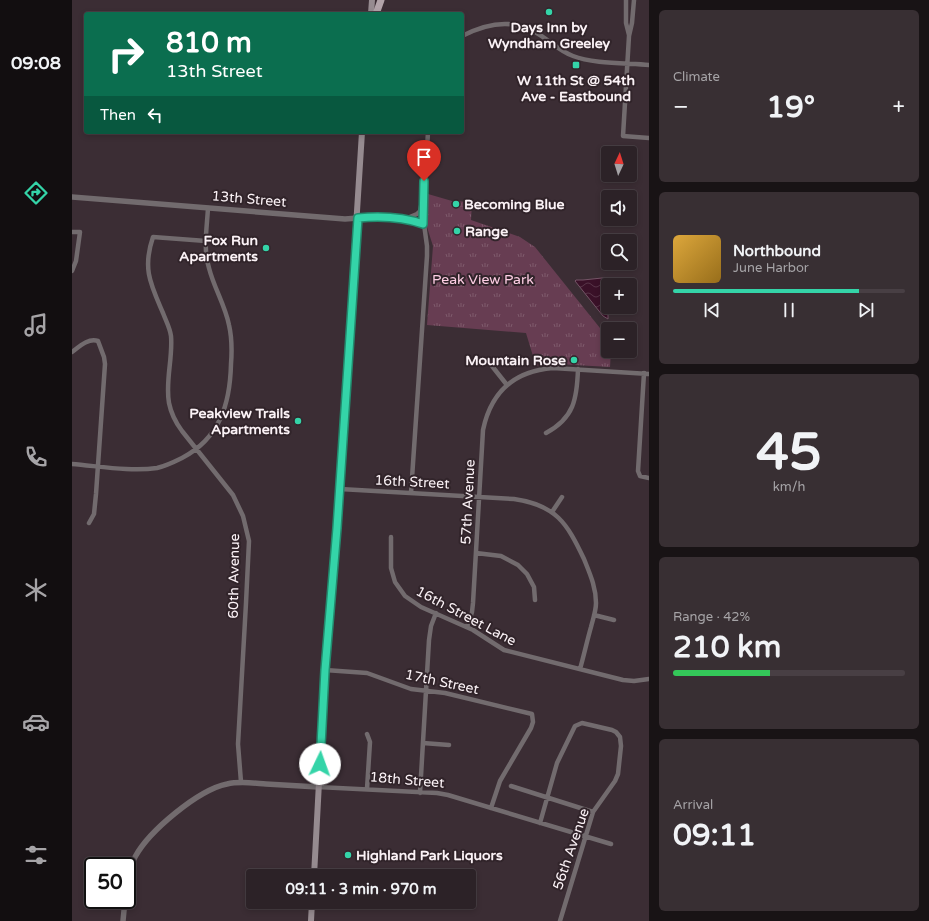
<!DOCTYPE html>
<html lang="en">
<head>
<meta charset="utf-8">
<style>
  :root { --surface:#2c2227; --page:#382f33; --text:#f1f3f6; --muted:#a6a4a7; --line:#483f44; --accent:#34d4a8 }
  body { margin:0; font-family:"Varela Round",sans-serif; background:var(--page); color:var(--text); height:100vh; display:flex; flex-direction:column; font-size:15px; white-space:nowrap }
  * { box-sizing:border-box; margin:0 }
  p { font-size:13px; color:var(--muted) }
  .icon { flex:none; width:22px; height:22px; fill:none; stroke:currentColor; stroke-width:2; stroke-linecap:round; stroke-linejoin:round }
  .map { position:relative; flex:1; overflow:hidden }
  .side { display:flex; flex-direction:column; gap:10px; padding:10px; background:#181315; width:280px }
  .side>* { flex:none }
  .hud { position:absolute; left:12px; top:12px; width:380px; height:122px; border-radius:4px; box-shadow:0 2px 6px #0003,0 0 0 1px var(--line); background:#0b6e4f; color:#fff; overflow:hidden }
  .needle { width:26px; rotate:4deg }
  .controls { position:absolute; left:529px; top:146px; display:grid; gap:8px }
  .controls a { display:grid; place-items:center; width:36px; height:36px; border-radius:4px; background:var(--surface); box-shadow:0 2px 6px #0003,0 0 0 1px var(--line); font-size:20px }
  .speed { position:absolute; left:12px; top:857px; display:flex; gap:8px; font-size:20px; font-weight:700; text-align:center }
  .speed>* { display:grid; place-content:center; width:52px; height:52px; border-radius:50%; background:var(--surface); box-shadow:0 2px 6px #0003,0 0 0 1px var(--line); line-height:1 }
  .speed .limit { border:2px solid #111; border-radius:6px; background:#fff; color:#111 }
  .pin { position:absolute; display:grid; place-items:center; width:34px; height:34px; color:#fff; margin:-41px -17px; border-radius:50% 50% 50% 0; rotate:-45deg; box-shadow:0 0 4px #0007 }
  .pin .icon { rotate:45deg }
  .me { position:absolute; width:44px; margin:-22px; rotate:3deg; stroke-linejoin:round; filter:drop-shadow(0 0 3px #0008) }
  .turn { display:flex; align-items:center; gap:14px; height:84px; padding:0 16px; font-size:18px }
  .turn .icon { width:52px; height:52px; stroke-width:2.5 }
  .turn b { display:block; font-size:28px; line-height:34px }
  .then { display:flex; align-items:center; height:38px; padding:0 16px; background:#0003; gap:8px; font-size:15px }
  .big { font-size:30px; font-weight:700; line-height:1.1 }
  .side .card { flex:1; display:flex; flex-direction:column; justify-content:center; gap:6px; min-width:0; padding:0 14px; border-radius:6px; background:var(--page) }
  .side .dial { align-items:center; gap:0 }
  .dial b { font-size:52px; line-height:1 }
  .song { display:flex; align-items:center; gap:12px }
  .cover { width:48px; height:48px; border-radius:6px; background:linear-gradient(135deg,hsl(40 70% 55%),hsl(40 70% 35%)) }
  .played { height:4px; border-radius:2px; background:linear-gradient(90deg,var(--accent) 80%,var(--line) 80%) }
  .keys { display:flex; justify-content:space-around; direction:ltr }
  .heat { display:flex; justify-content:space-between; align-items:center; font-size:22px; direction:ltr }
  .charge { height:6px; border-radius:3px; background:linear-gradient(90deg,#34c759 42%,var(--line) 0) }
  .trip { position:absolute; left:174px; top:869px; width:230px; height:40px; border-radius:4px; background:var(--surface); box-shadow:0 2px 6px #0003,0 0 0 1px var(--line); font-weight:700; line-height:40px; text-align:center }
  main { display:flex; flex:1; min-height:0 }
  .menu { display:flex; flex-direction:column; width:72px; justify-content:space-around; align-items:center; background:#120e10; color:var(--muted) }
  .menu .icon { width:28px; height:28px }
  .menu .on { color:var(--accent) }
  .menu b { font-size:18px; color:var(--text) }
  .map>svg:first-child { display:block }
</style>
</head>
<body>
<main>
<nav class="menu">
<b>09:08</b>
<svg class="icon on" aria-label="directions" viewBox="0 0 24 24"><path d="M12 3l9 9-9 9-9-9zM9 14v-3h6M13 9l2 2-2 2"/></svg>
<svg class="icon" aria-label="music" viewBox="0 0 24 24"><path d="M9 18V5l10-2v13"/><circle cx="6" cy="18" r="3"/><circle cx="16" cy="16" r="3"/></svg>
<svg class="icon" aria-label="phone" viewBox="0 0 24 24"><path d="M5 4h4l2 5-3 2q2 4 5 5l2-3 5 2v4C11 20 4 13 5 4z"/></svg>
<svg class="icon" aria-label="climate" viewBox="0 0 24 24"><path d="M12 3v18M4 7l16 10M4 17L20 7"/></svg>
<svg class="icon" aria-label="car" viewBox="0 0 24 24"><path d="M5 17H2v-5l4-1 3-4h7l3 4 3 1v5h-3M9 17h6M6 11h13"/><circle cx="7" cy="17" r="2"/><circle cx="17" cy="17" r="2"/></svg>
<svg class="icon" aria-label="filters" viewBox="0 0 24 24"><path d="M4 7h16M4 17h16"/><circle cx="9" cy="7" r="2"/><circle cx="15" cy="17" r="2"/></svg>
</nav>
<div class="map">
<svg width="577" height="921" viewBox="0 0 577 921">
  <defs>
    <pattern id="park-tufts" width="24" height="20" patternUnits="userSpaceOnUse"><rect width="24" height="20" fill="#673d52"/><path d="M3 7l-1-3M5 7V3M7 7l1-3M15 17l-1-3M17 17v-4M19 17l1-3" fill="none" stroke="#7e5a6c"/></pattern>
    <pattern id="water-waves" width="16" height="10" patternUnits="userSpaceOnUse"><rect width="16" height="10" fill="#3a1128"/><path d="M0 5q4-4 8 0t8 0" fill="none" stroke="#573448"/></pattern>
  </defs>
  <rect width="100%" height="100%" fill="#3b2d34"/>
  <!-- park -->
  <path fill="url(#park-tufts)" d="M356 194 380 201 400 202 399 220 448 237 463 247 536 338V351H539L538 367 485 364 464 366 454 333 355 325 361 246 354 224Z"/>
  <!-- water -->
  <path fill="url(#water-waves)" stroke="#745466" d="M530 278H535L536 281V319L531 316 503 281 504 280H511Z"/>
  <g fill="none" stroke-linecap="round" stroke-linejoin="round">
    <!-- minor -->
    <path stroke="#726b6e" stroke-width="4.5" d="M554 0V23L557 35
      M562 0 560 23 557 36 551 136 577 138
      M390 36C413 24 439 18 463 32 476 39 487 51 501 56 521 64 555 63 577 65
      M286 218C307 216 331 217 351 224
      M333 219 345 214 348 211 349 206
      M0 232H8L4 261 0 271
      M134 241 81 237C70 269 79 285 91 313 94 321 98 328 99 336 101 358 93 382 97 403 99 413 104 423 110 431L161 495 171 516 177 541 174 603 166 744 169 782
      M0 352C8 346 16 338 26 341L32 357 33 364 24 494 22 514 17 523
      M416 361 435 385
      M572 373 566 471 568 476 577 478
      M474 433C502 418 505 399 506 369
      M0 464C26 466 59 472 85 468 94 466 102 462 110 458 148 438 158 404 159 364 160 351 160 338 157 325 153 305 142 288 137 268 131 249 135 227 136 208
      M268 489 442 499C484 505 495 523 512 559 518 574 524 587 524 603 524 611 521 619 519 627 515 641 512 655 508 669
      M339 493 355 256V246L351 217 356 132
      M480 512 490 497
      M319 537V568L323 582 333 596 349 607 401 630 432 650 551 680 562 681 577 679
      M404 553 429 556 446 565 455 574 462 587 463 600
      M522 615 542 620
      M395 627 400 612 401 603 411 430C419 392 442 371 481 368L577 374
      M253 670 295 673 339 689 373 693 460 714 461 722 459 728 428 781 419 808
      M351 743 377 745
      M439 786 521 812
      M246 787 365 793 376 795 539 844
      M295 789 298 742 295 734
      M348 793 357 640 359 626 364 613
      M468 823 485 763 503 726 510 723 540 730 544 732 548 737 549 746 546 774 543 781 521 812 488 921"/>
    <!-- tertiary -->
    <path stroke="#726b6e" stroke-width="5.5" d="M0 197 273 219 286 218
      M55 884C57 875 59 865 63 857 77 831 126 790 155 784 168 781 181 783 194 784 212 785 229 786 246 787
      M51 921 53 900"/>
    <!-- secondary -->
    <path stroke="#968b90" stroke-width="6" d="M299 14 300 0
      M242 876 253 670 265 528 290 132
      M239 921 240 902"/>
    <!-- primary -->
    <path stroke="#b2a3a9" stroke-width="7" d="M304 14 309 0"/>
  </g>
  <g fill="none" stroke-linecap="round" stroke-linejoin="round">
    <defs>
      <path id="route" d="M248 764 253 670 265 528 286 218C307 216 331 217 351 224L352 181"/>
    </defs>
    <!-- route casing -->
    <use href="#route" stroke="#228a6d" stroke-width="10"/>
    <!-- route -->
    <use href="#route" stroke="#34d4a8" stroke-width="7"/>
  </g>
  <!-- markers -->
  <g fill="#34d4a8" stroke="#31242a" stroke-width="1.5">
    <circle cx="477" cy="12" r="4"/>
    <rect x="500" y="61" width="8" height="8" rx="2"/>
    <circle cx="384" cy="204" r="4"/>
    <circle cx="385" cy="231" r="4"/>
    <circle cx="194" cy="248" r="4"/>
    <circle cx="502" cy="360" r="4"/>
    <circle cx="226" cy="421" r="4"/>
    <circle cx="276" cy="855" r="4"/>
  </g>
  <g text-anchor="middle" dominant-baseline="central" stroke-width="4" stroke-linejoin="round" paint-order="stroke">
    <!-- poi labels -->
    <g font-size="14" font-weight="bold" fill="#fbf2f6" stroke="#31242a" text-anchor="start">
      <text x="477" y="27" text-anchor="middle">Days Inn by<tspan x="477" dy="16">Wyndham Greeley</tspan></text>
      <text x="504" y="80" text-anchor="middle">W 11th St @ 54th<tspan x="504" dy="16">Ave - Eastbound</tspan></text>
      <text x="392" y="204">Becoming Blue</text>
      <text x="393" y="231">Range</text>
      <text x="186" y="240" text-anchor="end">Fox Run<tspan x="186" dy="16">Apartments</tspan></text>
      <text x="494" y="360" text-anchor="end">Mountain Rose</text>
      <text x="218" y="413" text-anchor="end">Peakview Trails<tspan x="218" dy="16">Apartments</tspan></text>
      <text x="284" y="855">Highland Park Liquors</text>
    </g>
    <!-- street labels -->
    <g font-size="14" fill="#fbf2f6" stroke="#31242a">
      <text transform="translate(177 199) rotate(5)">13th Street</text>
      <text transform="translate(340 482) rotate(3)">16th Street</text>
      <text transform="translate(396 502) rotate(-87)">57th Avenue</text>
      <text transform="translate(162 576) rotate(-89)">60th Avenue</text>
      <text transform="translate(394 616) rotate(28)">16th Street Lane</text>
      <text transform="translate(370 682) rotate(12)">17th Street</text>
      <text transform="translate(335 780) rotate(5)">18th Street</text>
      <text transform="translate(499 849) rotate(-71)">56th Avenue</text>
    </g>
    <!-- park labels -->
    <g font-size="14" fill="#fecee4" stroke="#31242a">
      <text x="411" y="279">Peak View Park</text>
    </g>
  </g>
</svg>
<div class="controls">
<a><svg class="needle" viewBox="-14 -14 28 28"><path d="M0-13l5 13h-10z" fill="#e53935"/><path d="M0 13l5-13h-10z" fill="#a6a4a7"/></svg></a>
<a><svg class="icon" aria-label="sound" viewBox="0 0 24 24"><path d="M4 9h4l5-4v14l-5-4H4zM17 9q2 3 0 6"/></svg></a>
<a><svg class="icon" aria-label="search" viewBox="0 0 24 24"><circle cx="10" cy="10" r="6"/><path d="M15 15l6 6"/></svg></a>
<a>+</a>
<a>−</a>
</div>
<div class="speed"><div class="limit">50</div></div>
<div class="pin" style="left:352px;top:181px;background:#d93025"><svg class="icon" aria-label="arrive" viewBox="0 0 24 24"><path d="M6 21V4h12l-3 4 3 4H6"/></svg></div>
<svg class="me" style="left:248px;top:764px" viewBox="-20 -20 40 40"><circle r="19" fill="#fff"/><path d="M0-13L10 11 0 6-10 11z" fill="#34d4a8"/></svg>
<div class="trip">09:11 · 3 min · 970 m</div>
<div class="hud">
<div class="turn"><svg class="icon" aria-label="right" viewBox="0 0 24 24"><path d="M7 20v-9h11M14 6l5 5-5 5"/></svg><div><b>810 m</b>13th Street</div></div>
<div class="then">Then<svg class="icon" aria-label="left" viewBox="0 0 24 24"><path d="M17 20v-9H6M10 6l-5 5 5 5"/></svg></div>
</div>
</div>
<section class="side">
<div class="card"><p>Climate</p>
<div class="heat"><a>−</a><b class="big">19°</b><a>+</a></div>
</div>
<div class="card">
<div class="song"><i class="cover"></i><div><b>Northbound</b><p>June Harbor</p></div></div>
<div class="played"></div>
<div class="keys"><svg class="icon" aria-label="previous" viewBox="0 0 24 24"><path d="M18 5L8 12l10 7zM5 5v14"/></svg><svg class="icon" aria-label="pause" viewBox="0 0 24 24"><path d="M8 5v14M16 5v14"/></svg><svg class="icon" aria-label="next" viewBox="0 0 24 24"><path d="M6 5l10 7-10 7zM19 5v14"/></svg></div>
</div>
<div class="card dial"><b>45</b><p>km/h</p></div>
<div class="card"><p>Range · 42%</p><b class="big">210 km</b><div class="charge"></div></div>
<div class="card"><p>Arrival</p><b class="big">09:11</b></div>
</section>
</main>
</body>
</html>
